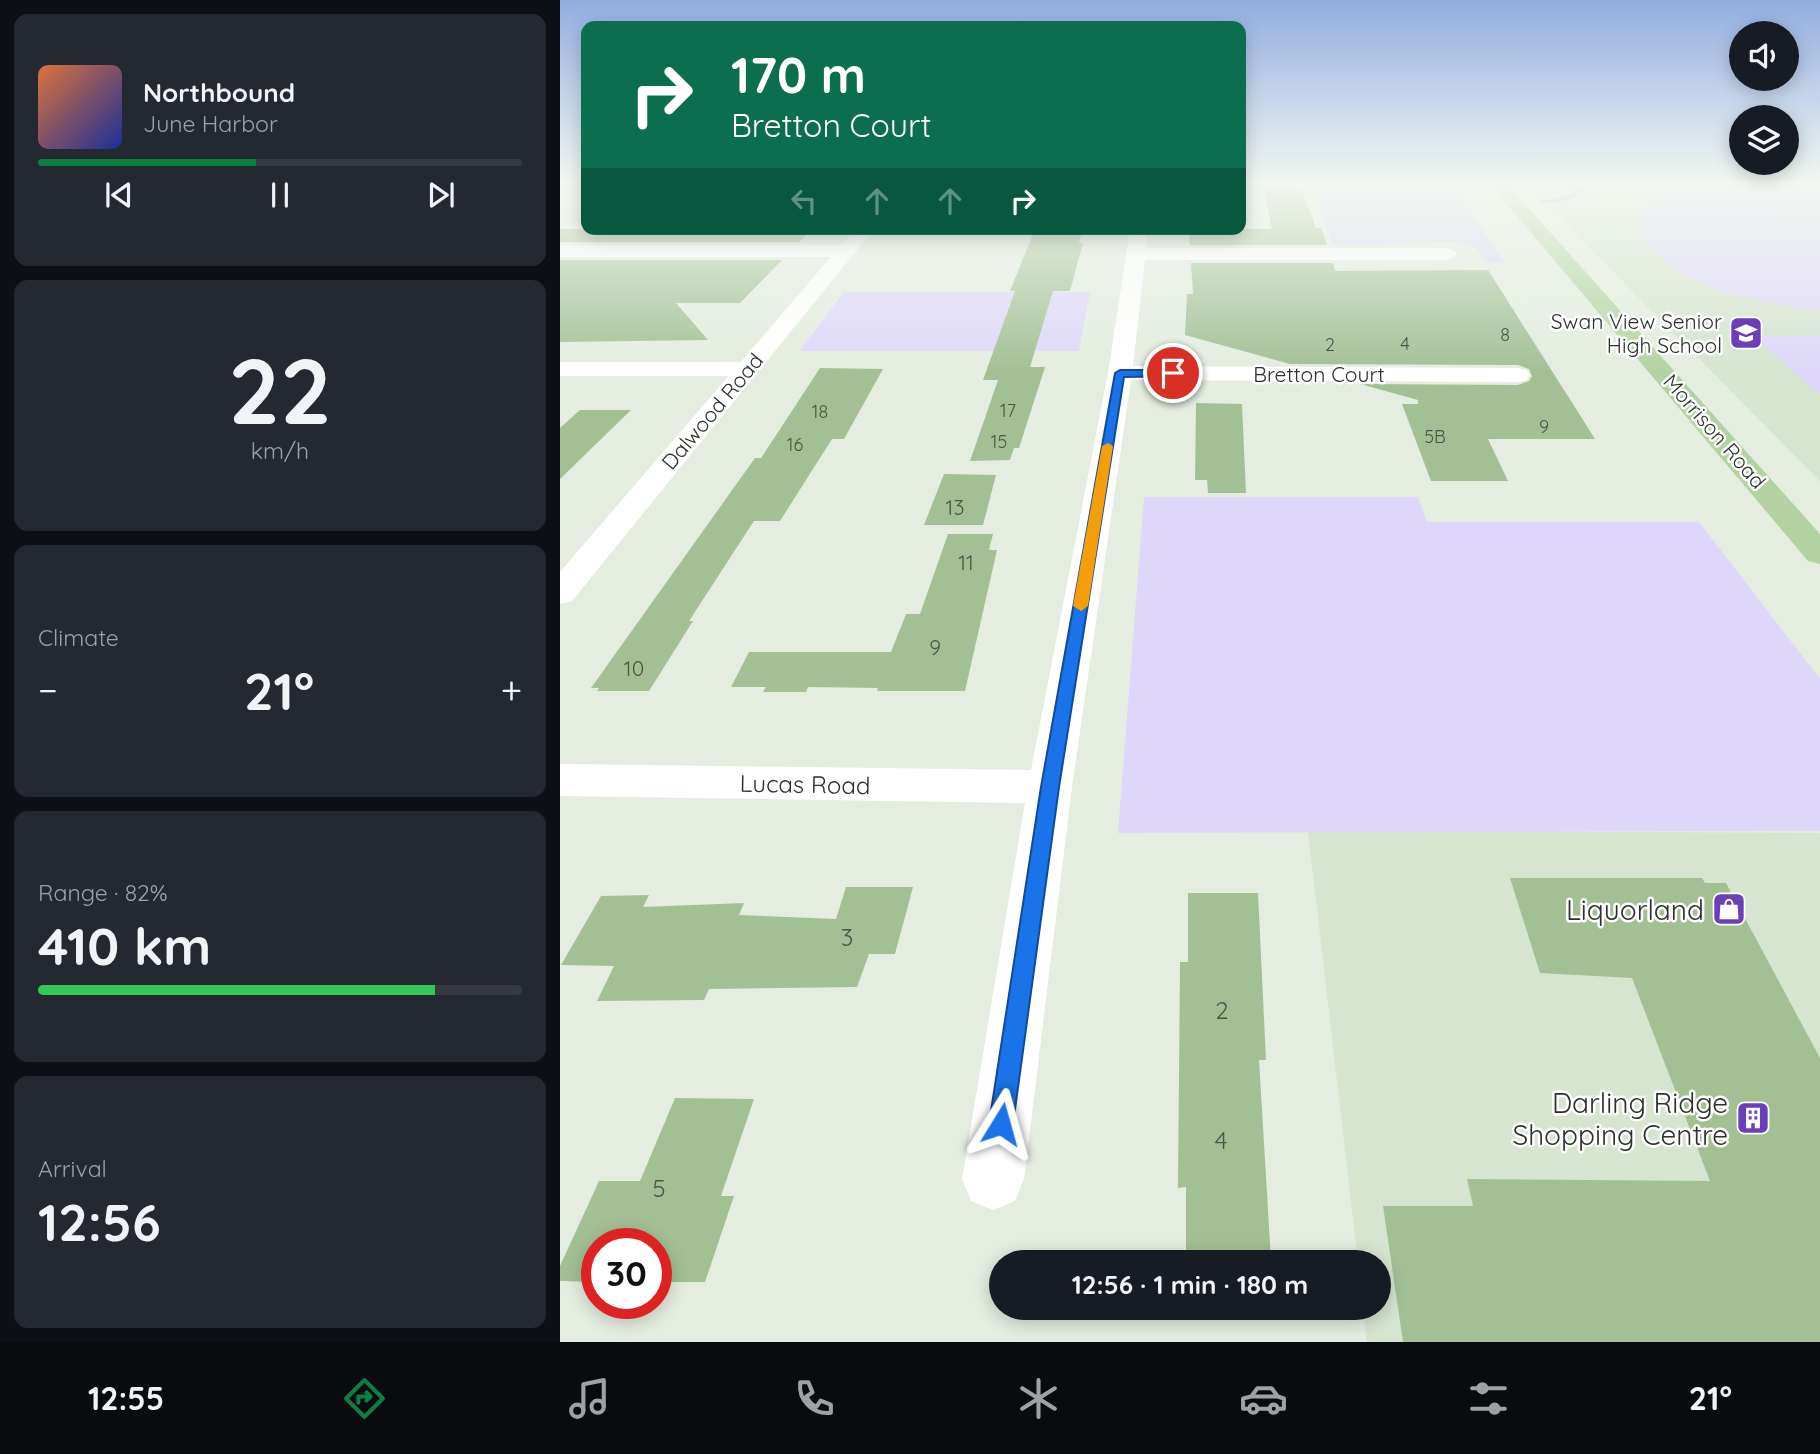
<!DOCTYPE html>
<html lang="en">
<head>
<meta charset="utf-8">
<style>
  :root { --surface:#171b24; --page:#242831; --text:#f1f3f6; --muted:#9ea1a6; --line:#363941; --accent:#0b8043 }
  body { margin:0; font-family:Quicksand,sans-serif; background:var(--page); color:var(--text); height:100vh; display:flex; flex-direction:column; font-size:26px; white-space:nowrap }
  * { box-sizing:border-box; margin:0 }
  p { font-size:23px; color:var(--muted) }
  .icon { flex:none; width:38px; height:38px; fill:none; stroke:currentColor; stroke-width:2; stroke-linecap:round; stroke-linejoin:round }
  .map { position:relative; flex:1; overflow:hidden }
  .drawer { display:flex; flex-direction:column; gap:14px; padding:14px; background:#0d0f14; width:560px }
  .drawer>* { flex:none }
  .banner { position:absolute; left:21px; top:21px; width:665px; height:214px; border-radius:14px; box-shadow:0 4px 18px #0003; background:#0b6e4f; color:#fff; overflow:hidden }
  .controls { position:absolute; left:1169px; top:21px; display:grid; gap:14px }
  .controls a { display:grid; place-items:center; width:70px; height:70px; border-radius:50%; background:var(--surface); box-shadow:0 4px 18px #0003; font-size:35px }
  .speed { position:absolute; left:21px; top:1228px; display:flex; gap:14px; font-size:35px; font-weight:700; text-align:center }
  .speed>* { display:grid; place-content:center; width:91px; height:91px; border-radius:50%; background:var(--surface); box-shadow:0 4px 18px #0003; line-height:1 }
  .speed .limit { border:10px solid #d22; background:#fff; color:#111 }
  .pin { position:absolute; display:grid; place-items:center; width:60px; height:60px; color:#fff; margin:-30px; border:4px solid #fff; border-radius:50%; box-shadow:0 2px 7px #0007 }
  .me { position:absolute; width:77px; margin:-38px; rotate:8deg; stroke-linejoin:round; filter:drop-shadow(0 0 5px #0008) }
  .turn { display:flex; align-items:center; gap:24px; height:147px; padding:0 35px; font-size:32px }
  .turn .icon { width:91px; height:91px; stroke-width:2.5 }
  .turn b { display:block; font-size:49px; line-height:60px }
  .lanes { display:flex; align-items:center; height:66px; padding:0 35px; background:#0003; justify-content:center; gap:35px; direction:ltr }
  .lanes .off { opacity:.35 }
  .big { font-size:52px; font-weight:700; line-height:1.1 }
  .drawer .card { flex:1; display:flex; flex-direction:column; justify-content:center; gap:10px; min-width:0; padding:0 24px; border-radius:14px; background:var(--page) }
  .drawer .dial { align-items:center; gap:0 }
  .dial b { font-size:91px; line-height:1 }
  .song { display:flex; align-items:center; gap:21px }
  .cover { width:84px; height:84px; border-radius:10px; background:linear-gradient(135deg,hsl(20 70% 55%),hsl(230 70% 35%)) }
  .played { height:7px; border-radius:4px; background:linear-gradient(90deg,var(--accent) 45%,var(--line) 45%) }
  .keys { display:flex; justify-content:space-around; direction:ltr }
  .heat { display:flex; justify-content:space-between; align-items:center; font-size:38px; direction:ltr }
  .charge { height:10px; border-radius:5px; background:linear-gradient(90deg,#34c759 82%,var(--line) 0) }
  .trip { position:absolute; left:429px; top:1250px; width:402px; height:70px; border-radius:35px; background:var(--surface); box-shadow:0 4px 18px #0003; font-weight:700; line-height:70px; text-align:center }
  .tab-bar { display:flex; height:112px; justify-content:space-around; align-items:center; background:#090b0e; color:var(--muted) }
  .tab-bar .icon { width:49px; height:49px }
  .tab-bar .selected { color:var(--accent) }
  .tab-bar b { font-size:32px; color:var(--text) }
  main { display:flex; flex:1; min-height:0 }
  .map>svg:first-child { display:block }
</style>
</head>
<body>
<main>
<section class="drawer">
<div class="card">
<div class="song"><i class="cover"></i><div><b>Northbound</b><p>June Harbor</p></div></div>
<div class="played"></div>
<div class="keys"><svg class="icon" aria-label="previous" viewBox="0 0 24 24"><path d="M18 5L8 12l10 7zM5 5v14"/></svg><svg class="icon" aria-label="pause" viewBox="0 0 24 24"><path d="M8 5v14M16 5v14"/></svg><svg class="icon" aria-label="next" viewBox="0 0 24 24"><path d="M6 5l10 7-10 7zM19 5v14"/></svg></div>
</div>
<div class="card dial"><b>22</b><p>km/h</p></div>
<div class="card"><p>Climate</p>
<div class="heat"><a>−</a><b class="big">21°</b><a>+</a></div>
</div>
<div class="card"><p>Range · 82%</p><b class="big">410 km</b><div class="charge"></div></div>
<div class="card"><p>Arrival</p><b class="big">12:56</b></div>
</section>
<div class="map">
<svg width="1260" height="1342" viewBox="0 0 1260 1342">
  <rect width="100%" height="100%" fill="#e4ede0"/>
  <!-- built -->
  <path fill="#d6e4d0" d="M966 184H1260V481Z
    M748 831 1260 833V1342H807L803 1307H819V1262H798Z"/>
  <!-- green -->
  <path fill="#ded7f9" d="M752 184H891L945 263H927L916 248 897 242 773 245Z
    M1116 184H1260V311C1205 303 1104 290 1082 229 1073 206 1098 192 1116 184Z
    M284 292H530L519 351H239Z
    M1193 336H1260V395Z
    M584 497H858L867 522H1139L1260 679V831L558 833Z"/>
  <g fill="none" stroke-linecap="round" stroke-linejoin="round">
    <!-- stream -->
    <path fill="#b0a5d4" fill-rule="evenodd" d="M995 184H1004L1025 191 1008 200 980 203V201L1005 197 1017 191Z"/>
  </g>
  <!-- building -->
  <path fill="#a3c095" d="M704 190H742L756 228H761L767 245H630L628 229H712Z
    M0 229H252L239 242H0Z
    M475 229H523L519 243H523L510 291H493L470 367H485L459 448H454L450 460 410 461 438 380H423L455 291H450Z
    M0 260H222L180 303H116L148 340 0 342Z
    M631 263H773L775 271 928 270 1035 439H928L948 481H871L842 404H858V400L800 384 958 385 969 381 972 376 969 369 958 365 730 364 625 335 627 294H633Z
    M260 368 323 369 284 439H272L220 521H194L129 621H133L89 691H37L39 688H31L195 458H201Z
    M636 403 682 404 686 493H648L647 480H635Z
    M20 410H71L0 479V428Z
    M384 474 436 475 423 525H364Z
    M388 534H433L429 550H437L405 691H317L318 688 248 687 246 692H203L206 687H171L189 652H331L346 614H360Z
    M950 878H1142L1145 883H1166L1260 1058V1342H843L823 1206H913L907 1179 1150 1181 1072 978 980 973Z
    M286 887H353L335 954H309L297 987 149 989 144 1000 37 1001 54 966 1 965 41 896 89 895 83 907 184 903 179 915 276 919Z
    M628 893H698L706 1060H699L711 1260H626V1187L618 1188 620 962H628Z
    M115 1098 194 1099 161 1196H174L145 1282H96V1244H37V1282L0 1281V1266L39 1181H80Z"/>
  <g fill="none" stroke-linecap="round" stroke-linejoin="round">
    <!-- minor -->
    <path fill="#fff" fill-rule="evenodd" d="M570 229H588L586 248H888L898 254 888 260H585L573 366 958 368 967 370 970 375 967 380 958 382 571 380 512 787 464 1179 455 1201 433 1210 411 1201 402 1179 465 803 0 796V764L471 770 548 373Z
      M0 245H286L296 251 286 257H0Z
      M0 362H187L196 364 199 369 196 374 187 376H0Z"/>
    <!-- tertiary -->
    <path fill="#fff" fill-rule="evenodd" d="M295 229H314L12 601 0 604V572Z"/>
    <!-- primary -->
    <path fill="#b2d3a1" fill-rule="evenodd" d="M930 184H947L1260 534V564L1248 561Z"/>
  </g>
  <!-- sky -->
  <linearGradient id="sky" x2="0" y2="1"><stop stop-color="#91aee0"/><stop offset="0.49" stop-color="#f3f7f1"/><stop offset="1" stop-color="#f3f7f1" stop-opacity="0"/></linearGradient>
  <rect width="1260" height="372" fill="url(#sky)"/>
  <!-- route -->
  <path fill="#1a73e8" stroke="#114b97" stroke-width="2" d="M613 370 618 373 616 376 564 377 499 787 453 1124 450 1133 441 1136 432 1133 429 1124 481 787 555 373 560 370Z"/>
  <!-- slow -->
  <path fill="#f59e0b" d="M548 443 553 446 528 606 521 611 513 606 542 446Z"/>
  <!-- icons -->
  <defs>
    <symbol id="school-square" viewBox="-11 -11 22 22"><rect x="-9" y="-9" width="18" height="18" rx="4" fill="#6b3fb7" stroke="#fff"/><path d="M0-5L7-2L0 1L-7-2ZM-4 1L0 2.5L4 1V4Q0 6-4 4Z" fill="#fff"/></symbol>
    <symbol id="shop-square" viewBox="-11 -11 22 22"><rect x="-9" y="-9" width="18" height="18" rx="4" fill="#6b3fb7" stroke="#fff"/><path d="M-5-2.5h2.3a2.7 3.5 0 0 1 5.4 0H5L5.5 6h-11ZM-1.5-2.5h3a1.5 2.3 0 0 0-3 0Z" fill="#fff"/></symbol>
    <symbol id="building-square" viewBox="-11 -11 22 22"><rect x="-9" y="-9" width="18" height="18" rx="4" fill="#6b3fb7" stroke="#fff"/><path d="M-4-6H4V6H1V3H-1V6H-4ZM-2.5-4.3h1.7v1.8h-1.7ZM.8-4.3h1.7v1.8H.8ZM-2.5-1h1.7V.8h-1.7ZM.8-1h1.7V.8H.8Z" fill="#fff"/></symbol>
  </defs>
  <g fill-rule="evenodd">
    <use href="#school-square" x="1167" y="314" width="38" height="38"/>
    <use href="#shop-square" x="1150" y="890" width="38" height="38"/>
    <use href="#building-square" x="1174" y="1099" width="38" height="38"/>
  </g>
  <g text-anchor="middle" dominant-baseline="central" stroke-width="5" stroke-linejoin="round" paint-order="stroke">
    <!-- far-number labels -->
    <g font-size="18" fill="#4a5446">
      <text x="945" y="334">8</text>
      <text x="845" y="343">4</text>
      <text x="770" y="344">2</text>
      <text x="448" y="410">17</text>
      <text x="260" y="411">18</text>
      <text x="984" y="426">9</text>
      <text x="875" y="436">5B</text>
      <text x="439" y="441">15</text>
      <text x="235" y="444">16</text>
    </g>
    <!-- far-poi labels -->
    <g font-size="21" fill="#2d302b" stroke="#fff" text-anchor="end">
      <text x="1162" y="321">Swan View Senior<tspan x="1162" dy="24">High School</tspan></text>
    </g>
    <!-- far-street labels -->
    <g font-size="21" fill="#2d302b" stroke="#fff">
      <text x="759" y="374">Bretton Court</text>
      <text transform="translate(152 411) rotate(-50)">Dalwood Road</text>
      <text transform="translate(1155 431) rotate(49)">Morrison Road</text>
    </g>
    <!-- number labels -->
    <g font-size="21" fill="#4a5446">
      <text x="395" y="507">13</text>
      <text x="406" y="562">11</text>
      <text x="375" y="647">9</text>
      <text x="74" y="668">10</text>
    </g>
    <!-- street labels -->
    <g font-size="24" fill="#2d302b" stroke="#fff">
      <text transform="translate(245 784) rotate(1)">Lucas Road</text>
    </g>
    <!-- near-number labels -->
    <g font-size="24" fill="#4a5446">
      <text x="287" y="937">3</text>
      <text x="662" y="1010">2</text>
      <text x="661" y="1140">4</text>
      <text x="99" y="1188">5</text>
    </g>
    <!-- near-poi labels -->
    <g font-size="28" fill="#2d302b" stroke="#fff" text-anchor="end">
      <text x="1144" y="909">Liquorland</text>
      <text x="1168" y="1102">Darling Ridge<tspan x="1168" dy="32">Shopping Centre</tspan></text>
    </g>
  </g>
</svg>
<div class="controls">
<a><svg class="icon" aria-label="sound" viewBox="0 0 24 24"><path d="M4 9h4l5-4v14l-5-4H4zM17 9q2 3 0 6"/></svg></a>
<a><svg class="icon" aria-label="layers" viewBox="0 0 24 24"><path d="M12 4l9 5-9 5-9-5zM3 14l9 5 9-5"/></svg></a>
</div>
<div class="speed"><div class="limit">30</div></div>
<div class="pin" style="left:613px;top:373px;background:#d93025"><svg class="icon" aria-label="arrive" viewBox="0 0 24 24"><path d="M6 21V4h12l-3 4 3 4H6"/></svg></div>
<svg class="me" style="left:441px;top:1124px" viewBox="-20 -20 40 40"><path d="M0-17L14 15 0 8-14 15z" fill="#1a73e8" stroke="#fff" stroke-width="4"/></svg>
<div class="trip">12:56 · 1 min · 180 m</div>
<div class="banner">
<div class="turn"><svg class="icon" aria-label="right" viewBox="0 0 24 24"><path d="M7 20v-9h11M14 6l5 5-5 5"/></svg><div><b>170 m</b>Bretton Court</div></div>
<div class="lanes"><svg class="icon off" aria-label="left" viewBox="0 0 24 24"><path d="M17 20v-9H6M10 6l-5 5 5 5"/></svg><svg class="icon off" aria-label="ahead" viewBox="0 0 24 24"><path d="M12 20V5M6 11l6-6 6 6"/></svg><svg class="icon off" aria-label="ahead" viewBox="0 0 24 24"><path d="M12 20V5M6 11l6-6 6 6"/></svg><svg class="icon" aria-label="right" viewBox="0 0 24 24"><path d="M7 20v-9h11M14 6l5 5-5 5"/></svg></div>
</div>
</div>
</main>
<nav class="tab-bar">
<b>12:55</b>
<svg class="icon selected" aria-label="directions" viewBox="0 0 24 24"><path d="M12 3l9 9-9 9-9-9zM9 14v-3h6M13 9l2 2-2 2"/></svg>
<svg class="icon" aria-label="music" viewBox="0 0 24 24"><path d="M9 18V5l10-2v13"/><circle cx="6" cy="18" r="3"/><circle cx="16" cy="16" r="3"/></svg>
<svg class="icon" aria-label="phone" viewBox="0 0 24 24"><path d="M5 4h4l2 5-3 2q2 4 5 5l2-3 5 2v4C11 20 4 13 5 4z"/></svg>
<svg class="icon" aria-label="climate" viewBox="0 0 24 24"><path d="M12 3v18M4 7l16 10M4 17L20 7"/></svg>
<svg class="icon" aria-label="car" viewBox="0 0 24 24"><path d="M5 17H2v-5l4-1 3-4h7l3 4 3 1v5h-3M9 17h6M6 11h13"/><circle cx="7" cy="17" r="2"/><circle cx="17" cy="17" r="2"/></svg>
<svg class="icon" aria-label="filters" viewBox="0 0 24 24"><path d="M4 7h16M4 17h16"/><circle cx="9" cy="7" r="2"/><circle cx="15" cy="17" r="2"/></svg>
<b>21°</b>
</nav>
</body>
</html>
